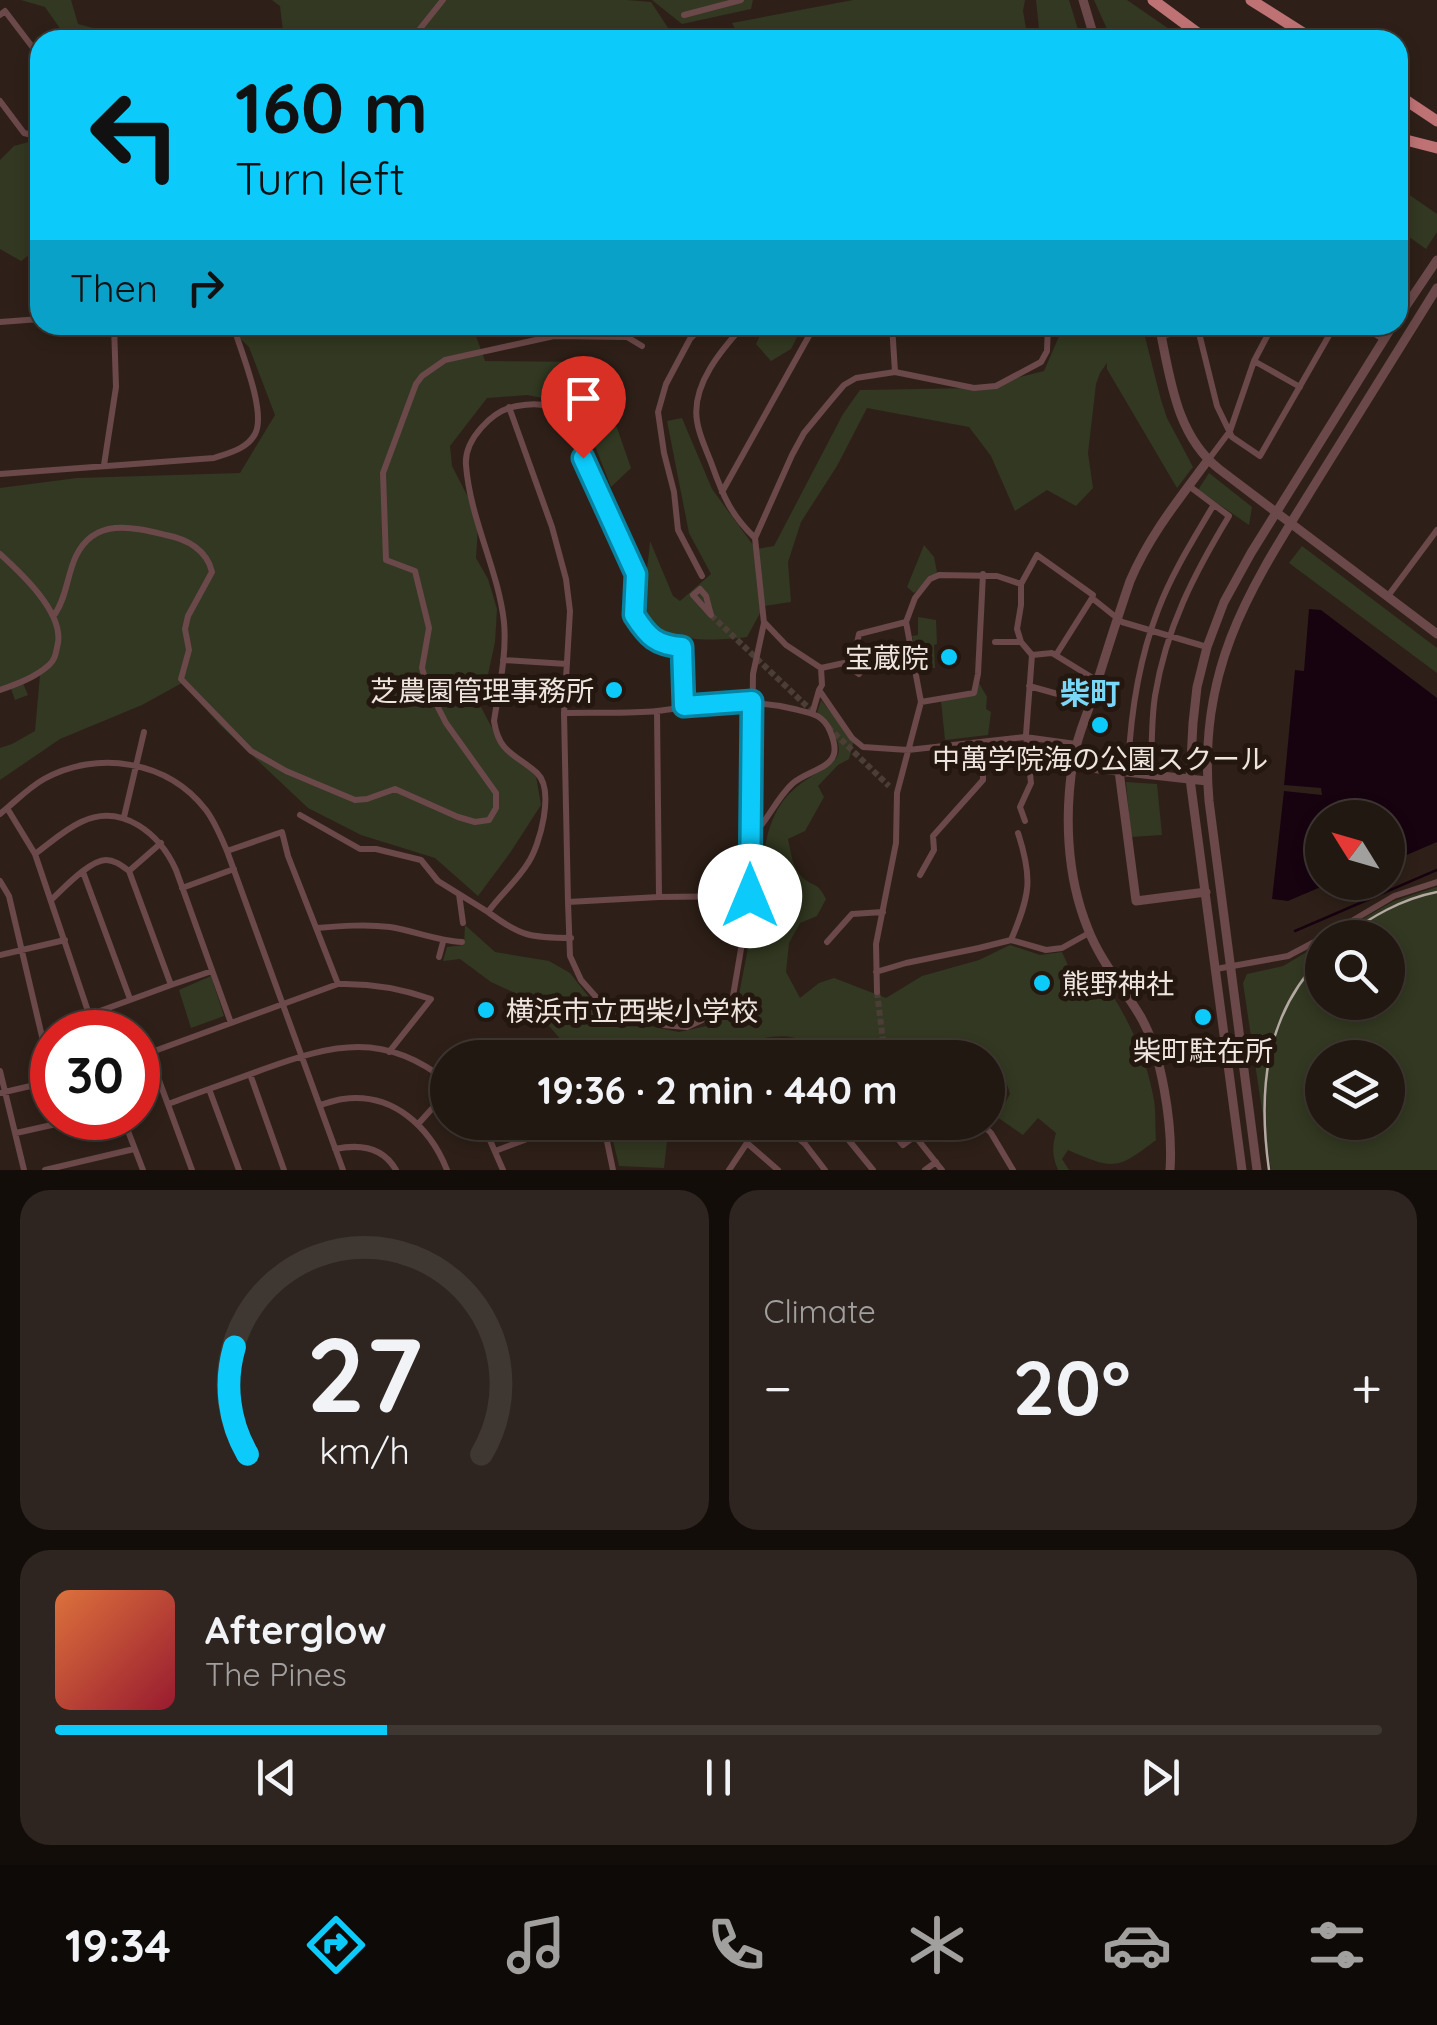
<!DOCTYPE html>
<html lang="en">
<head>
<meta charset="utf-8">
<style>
  :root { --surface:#221812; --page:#2e2520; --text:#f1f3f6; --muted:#a2a09f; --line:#3f3732; --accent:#0ccafa }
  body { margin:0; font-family:Quicksand,"Noto Sans JP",sans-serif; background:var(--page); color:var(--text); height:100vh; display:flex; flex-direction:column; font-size:38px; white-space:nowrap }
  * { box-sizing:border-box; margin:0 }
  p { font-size:32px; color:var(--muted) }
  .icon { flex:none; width:55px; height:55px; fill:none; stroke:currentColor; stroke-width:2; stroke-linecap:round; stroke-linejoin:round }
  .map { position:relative; height:1170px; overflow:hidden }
  .panel { display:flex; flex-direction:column; gap:20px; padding:20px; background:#130d0a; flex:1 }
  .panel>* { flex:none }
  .guide { position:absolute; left:30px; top:30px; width:1378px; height:305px; border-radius:30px; box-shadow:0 5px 15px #0003,0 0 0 2px var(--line); background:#0ccafa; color:#111; overflow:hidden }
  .needle { width:65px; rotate:307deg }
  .tools { position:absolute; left:1305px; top:800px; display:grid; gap:20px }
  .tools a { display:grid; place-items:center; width:100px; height:100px; border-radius:50%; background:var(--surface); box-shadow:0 5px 15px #0003,0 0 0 2px var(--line); font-size:50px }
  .speed { position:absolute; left:30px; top:1010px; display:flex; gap:20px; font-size:50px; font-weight:700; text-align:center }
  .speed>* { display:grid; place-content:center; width:130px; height:130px; border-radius:50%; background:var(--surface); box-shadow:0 5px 15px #0003,0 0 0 2px var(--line); line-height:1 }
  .speed .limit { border:15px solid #d22; background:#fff; color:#111 }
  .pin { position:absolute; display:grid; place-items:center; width:85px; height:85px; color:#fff; margin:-102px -42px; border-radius:50% 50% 50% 0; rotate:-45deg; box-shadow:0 0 10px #0007 }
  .pin .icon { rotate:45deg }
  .me { position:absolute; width:110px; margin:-55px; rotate:0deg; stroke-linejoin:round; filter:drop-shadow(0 0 8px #0008) }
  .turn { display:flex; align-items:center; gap:35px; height:210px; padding:0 40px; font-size:45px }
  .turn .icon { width:130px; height:130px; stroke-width:2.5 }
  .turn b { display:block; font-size:70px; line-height:85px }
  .then { display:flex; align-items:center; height:95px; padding:0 40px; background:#0003; gap:20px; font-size:38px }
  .big { font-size:75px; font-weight:700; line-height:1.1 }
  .panel .widget { flex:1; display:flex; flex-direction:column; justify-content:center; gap:15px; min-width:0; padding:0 35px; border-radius:30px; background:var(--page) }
  .panel .dial { align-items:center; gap:0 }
  .dial svg { height:260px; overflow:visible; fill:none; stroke:var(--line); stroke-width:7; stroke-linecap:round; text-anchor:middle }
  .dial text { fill:var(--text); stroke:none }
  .song { display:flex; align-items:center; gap:30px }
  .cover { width:120px; height:120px; border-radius:15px; background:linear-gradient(135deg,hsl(20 70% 55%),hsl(350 70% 35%)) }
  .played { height:10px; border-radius:5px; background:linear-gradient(90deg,var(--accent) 25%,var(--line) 25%) }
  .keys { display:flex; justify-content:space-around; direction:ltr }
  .heat { display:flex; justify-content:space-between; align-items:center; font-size:55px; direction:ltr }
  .panel .tiles { flex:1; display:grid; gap:20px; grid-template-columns:1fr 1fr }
  .widget:last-child { grid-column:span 2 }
  .trip { position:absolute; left:430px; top:1040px; width:575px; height:100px; border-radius:50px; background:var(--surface); box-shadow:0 5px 15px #0003,0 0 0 2px var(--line); font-weight:700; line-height:100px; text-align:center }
  .tabs { display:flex; height:160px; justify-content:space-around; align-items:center; background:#0e0a07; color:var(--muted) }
  .tabs .icon { width:70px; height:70px }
  .tabs .on { color:var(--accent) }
  .tabs b { font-size:45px; color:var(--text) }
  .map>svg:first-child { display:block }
</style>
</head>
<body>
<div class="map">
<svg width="1437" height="1170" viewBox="0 0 1437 1170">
  <rect width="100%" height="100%" fill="#2e2018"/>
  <!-- green -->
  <path fill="#323821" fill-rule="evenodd" d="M21 0H71L78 24 138 40H68L45 7Z
    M272 0H627L651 2 676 40H284L280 6Z
    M652 0H753L751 9 682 24Z
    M853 0H1025L1023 11 1028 40H741L732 23Z
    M1036 0H1069L1079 33 1040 39Z
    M1094 0H1127L1185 40H1115L1111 38Z
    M40 139V247L21 261 0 249V160L14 146Z
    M1398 187 1437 214V232L1426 249 1398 229Z
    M226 325H472L485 361 594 362 631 468 611 487 579 405 527 395 487 398 450 446 452 466 468 497 478 526 476 558 488 579 497 609 495 642 481 707 501 745 536 776 541 805 510 853 478 896 435 858 361 835 308 808 220 725 182 683 142 705 60 739 0 780V748L12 744 35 731 40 675 18 680 22 681 28 695 15 700 10 686 0 689V488L77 478 240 473 275 415 249 347Z
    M765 325H803L791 349 771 361 756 344Z
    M1064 325H1142L1161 400 1167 418 1193 467 1177 488 1107 369V363L1100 373 1096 384 1088 453 1093 488 1076 506 1047 490 1015 511 991 456 969 427 867 408 837 466 801 522 788 562 791 602 764 606 747 637C717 641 650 646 645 605 643 586 649 560 650 541L673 596 680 601 711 574 689 533 667 421 682 418 712 489 756 549 774 546 843 414 860 390 975 388 1044 371Z
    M1209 473 1252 507 1249 525 1198 490Z
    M924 545 934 557 937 572 914 593 907 587Z
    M1302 546 1437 648V673L1289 563Z
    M918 617 936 620 937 644 934 645 935 668H921L912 636 918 635Z
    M979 683 987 697 986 709 991 712 988 735 945 740 941 701 975 694Z
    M821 700 854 741 849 759 838 765 818 786 824 797 805 831 788 839C791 852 792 868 803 878 815 888 817 881 826 899L817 916 800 923 789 943 786 972 800 998 819 983 834 978 886 998 922 976 979 960 1010 945 1040 955 1062 952 1075 981 1095 971C1124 1007 1146 1054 1154 1100 1156 1113 1155 1127 1156 1140 1117 1170 1114 1170 1068 1150L1062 1159 1069 1170H1058C1052 1156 1052 1147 1056 1133L1038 1118 1023 1135 997 1117 1010 1094C1007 1081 1000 1069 988 1064V1058L918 1055 863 1057C847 1026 829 1045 807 1042 801 1041 797 1038 791 1037 773 1033 727 1044 714 1057H582L564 1043 549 1026 552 1006 541 993 524 997 491 982 460 959 443 961 447 947 464 945 465 925 495 952 549 961 570 973 592 1001 618 1006 654 1027 679 1032 711 1025 738 1000 752 927 766 905C759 869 763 820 790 793 820 762 867 766 817 713Z
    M1034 745 1069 746 1064 771 1051 772 1047 766 1035 769Z
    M1126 782 1157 784 1162 835 1131 837Z
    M1437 887V1170H1271L1243 983 1247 974 1283 966 1322 943V1002H1388V938L1331 937 1394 901ZM1322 1058H1388V1122H1322Z
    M211 976 224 1016 191 1028 179 990Z
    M609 1123H669L664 1168 619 1166Z"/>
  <!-- water -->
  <path fill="#170310" d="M1309 609 1321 610 1437 698V842L1388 863V818H1322V882L1330 883 1288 901 1272 899 1284 791 1322 795 1321 788 1284 785 1295 670 1304 671Z"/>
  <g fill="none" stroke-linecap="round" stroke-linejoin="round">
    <!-- stream -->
    <path stroke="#170310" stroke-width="2.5" d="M1295 931 1437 870"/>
    <!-- minor-tunnel -->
    <path stroke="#4b3e36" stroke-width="6" stroke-dasharray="6 3" stroke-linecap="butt" d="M711 615 815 714
      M828 727 889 786
      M877 992 885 1057"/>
    <!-- minor -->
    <path stroke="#6b4849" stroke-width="6" d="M0 15 5 11 40 57
      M684 15 741 0
      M411 40 443 0
      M0 101 24 133 32 135 40 128
      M0 322 40 319
      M744 325C722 349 691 385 697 421 699 436 707 451 712 465 723 496 731 515 755 538
      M892 325 895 372
      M1197 325 1217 406 1232 437 1260 456 1335 325
      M1161 336 1207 325
      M1254 361 1300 387
      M509 407 552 527 566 579 570 611 564 713 568 902 570 956 581 980 597 998 623 1004 663 1025 687 1027 713 1015 733 996 750 896
      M1209 459 1230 431 1254 361 1273 325
      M104 465 116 387 114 325
      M0 474 214 458C229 453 247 449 255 434 267 412 240 349 233 325
      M722 492 815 325
      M0 554C22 574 63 612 58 643 56 651 56 659 49 665 36 677 17 684 0 690
      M702 576 678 530 674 492 664 453 658 412 666 384 690 339 704 325
      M700 589 706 596 711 615 693 595Z
      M1388 596 1437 530
      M55 614C67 596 67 575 76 556 95 517 133 527 166 535 187 539 207 550 212 572L188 616 185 629 189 650 181 679 251 751 286 771 355 800 367 799 395 789 458 817 475 822 489 820 496 808V793L446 723 428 688 422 668 429 628 415 571 386 560 383 473 416 384 422 376 445 360 554 336 627 337 642 346
      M765 623 786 645 821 668 822 685 819 690 852 738 863 747 908 750 1025 737 1076 744
      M995 642H1021
      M1032 655 1052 653 1096 680
      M1056 655 1092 598
      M503 660 567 664
      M821 668 844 663 859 674 861 671 856 648 859 634 906 622
      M1029 686 1090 703
      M921 702 974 693 978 674 983 574
      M657 711 659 897
      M813 711 819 690
      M564 713C595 712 626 714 657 711 703 706 748 697 794 709 810 713 823 714 830 731 833 738 836 746 834 754 830 769 805 772 792 784 775 800 767 823 750 838
      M1128 772C1130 717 1138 662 1158 610 1172 573 1193 540 1213 506
      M1151 775C1152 749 1151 722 1155 696 1166 628 1194 574 1229 516L1189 486
      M7 808C19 798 30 787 44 779 97 750 167 760 206 810 215 822 221 837 227 851L343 1170
      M0 814 7 808 35 854 95 1032
      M300 815 360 849H376L421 860 438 881 488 912
      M124 817 144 732
      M1025 821 1020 807 1031 783 1026 735 1032 655 1021 642 1017 629 1021 605V584L1037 555 1093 595 1092 598 1122 622 1207 647
      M227 851 282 832 288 856 338 984C371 983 400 988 431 999L389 1052
      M35 854C50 843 64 830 81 822 122 802 160 834 176 870L231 1023
      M129 871 161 843
      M83 872 130 999
      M920 875 934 850 933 836 983 780V742
      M0 881 9 896 52 1079
      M182 888 234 869
      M459 894 463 923
      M52 899C64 888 90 860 106 860 115 860 122 866 129 871L171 985 89 1015
      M568 902 659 897 750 896 753 674 764 623 755 538 792 455 804 433 832 399 844 385 856 378 895 372 974 388 996 386 1041 362 1047 351 1048 325
      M317 928C341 926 366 924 390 927 415 931 437 941 462 942
      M571 938C531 938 520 936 488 912 500 895 517 881 528 863 540 845 555 790 537 773 516 754 499 754 494 721 499 688 507 655 504 622 498 569 470 519 466 465 464 440 492 410 517 406 545 401 552 405 568 427L636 574 634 615 642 628 653 639 663 646 682 647 684 706
      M1323 938 1394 896 1437 882
      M1011 940C1030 895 1033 879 1018 833
      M827 942 852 914 883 912
      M0 955 65 940
      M439 957 443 942
      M1216 969 1288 956 1322 938
      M876 972 906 963 979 948 1011 940 1046 950 1062 948 1089 933
      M171 985 212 971
      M877 992 876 944 896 843 897 793 921 702 906 622 915 598 930 579 939 575 997 576 1021 584
      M149 1053 192 1170
      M138 1057 338 984
      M885 1057V1058
      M0 1071 24 1170
      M250 1074 284 1170
      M209 1089 239 1170
      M0 1093 52 1081
      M168 1104C200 1092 232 1081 264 1069 333 1044 385 1031 448 1082
      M320 1105C327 1103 335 1100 343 1099 393 1092 430 1127 447 1170
      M123 1118 143 1170
      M482 1122 503 1170
      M603 1122 613 1170
      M779 1122 805 1144 825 1170
      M834 1122 873 1170
      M884 1122 903 1145 915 1136 942 1170
      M980 1122 991 1133 1013 1170
      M419 1123 448 1091
      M484 1126 494 1122
      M16 1133 83 1118
      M747 1143 778 1170
      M335 1149C359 1144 383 1147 396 1170
      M495 1151 573 1122
      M45 1170 134 1149
      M729 1170 761 1122
      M925 1170 936 1162"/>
    <!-- tertiary -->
    <path stroke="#6b4849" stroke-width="9" d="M1083 0 1095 40
      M1398 318 1437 260
      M1159 325C1170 376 1175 434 1219 469L1437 634
      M1364 325 1384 338
      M1072 766 1207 781
      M1119 771 1136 901 1206 892
      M1170 1170C1173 1127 1162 1051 1139 1014 1122 986 1100 960 1088 929 1066 875 1064 812 1074 756 1077 738 1084 722 1090 705 1103 663 1116 622 1130 581 1149 536 1179 499 1208 460
      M1242 1170 1190 779 1193 723 1197 687 1207 647 1224 602 1251 553 1393 325
      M1257 1170 1209 801C1197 664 1252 586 1320 476 1359 413 1398 350 1437 288"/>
    <!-- trunk -->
    <path stroke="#bf7274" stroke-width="11" d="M1153 0 1207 40
      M1251 0 1314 40
      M1398 95 1437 121
      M1398 138 1437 148"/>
    <!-- tram -->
    <path stroke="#b5aaa3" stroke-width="2.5" d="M1342 938C1371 917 1401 899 1437 892
      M1269 1170C1258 1092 1264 1016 1322 957"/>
  </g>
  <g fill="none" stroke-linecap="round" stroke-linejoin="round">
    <defs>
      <path id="route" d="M583 458 636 574 634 615C648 637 656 645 682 647L684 706 752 701 750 896"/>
    </defs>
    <!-- route casing -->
    <use href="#route" stroke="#0883a2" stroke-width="25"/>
    <!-- route -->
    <use href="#route" stroke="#0ccafa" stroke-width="18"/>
  </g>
  <!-- markers -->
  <g fill="#0ccafa" stroke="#24170f" stroke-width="4">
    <circle cx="949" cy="657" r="10"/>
    <circle cx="614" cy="690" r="10"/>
    <circle cx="1100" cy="725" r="10"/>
    <circle cx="1042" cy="983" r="10"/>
    <circle cx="486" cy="1010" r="10"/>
    <circle cx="1203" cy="1017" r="10"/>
  </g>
  <g text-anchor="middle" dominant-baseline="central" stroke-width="10" stroke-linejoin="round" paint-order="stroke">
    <!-- poi labels -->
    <g font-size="28" fill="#efe5df" stroke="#24170f" text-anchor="end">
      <text x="929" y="657">宝蔵院</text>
      <text x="594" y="690">芝農園管理事務所</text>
      <text x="1100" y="758" text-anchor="middle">中萬学院海の公園スクール</text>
      <text x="1062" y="983" text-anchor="start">熊野神社</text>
      <text x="506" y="1010" text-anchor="start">横浜市立西柴小学校</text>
      <text x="1203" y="1050" text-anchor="middle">柴町駐在所</text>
    </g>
    <!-- neighbourhood labels -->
    <g font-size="30" font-weight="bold" fill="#79d7f7" stroke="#24170f">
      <text x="1090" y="693">柴町</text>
    </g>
  </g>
</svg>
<div class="tools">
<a><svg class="needle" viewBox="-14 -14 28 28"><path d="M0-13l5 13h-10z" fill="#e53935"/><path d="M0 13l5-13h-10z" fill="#a2a09f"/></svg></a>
<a><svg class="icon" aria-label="search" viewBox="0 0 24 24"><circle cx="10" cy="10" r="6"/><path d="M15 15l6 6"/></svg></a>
<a><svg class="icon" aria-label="layers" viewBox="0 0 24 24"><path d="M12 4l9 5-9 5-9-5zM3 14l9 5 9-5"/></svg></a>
</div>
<div class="speed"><div class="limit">30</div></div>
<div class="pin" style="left:583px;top:458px;background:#d93025"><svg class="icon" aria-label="arrive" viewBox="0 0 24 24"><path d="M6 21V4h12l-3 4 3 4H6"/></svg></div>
<svg class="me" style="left:750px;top:896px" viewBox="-20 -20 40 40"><circle r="19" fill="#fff"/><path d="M0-13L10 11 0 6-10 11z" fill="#0ccafa"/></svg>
<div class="trip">19:36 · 2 min · 440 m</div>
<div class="guide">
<div class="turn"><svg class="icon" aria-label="left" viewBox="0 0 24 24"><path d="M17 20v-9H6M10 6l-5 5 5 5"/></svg><div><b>160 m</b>Turn left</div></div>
<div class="then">Then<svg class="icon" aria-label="right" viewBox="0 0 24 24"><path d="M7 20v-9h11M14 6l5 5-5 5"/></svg></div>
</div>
</div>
<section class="panel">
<div class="tiles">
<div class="widget dial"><svg viewBox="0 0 100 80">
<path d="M14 69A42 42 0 1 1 86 69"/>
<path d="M14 69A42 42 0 0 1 10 36" stroke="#0ccafa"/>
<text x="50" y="56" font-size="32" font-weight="700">27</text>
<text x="50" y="72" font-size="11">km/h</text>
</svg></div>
<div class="widget"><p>Climate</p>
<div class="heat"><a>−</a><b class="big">20°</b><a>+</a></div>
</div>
<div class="widget">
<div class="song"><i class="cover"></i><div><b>Afterglow</b><p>The Pines</p></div></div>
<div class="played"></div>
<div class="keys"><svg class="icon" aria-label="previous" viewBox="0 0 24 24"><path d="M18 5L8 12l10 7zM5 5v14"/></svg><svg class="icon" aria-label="pause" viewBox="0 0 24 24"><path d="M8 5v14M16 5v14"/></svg><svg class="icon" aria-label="next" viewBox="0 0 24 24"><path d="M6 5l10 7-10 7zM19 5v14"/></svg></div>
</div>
</div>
</section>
<nav class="tabs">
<b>19:34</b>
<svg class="icon on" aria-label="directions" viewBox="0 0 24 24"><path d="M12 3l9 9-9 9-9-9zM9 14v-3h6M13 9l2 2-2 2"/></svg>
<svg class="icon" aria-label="music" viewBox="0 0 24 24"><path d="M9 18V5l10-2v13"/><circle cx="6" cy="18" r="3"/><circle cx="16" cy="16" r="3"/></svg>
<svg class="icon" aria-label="phone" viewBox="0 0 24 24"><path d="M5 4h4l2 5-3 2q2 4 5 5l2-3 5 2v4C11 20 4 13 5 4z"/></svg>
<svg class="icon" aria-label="climate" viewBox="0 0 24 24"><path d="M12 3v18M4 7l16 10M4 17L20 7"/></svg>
<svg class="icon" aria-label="car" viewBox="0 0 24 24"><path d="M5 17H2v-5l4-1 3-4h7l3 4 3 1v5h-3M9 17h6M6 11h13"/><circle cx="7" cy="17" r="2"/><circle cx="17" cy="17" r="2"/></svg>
<svg class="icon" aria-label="filters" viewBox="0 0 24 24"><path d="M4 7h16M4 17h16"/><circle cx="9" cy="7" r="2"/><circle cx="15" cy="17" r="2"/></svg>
</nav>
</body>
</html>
